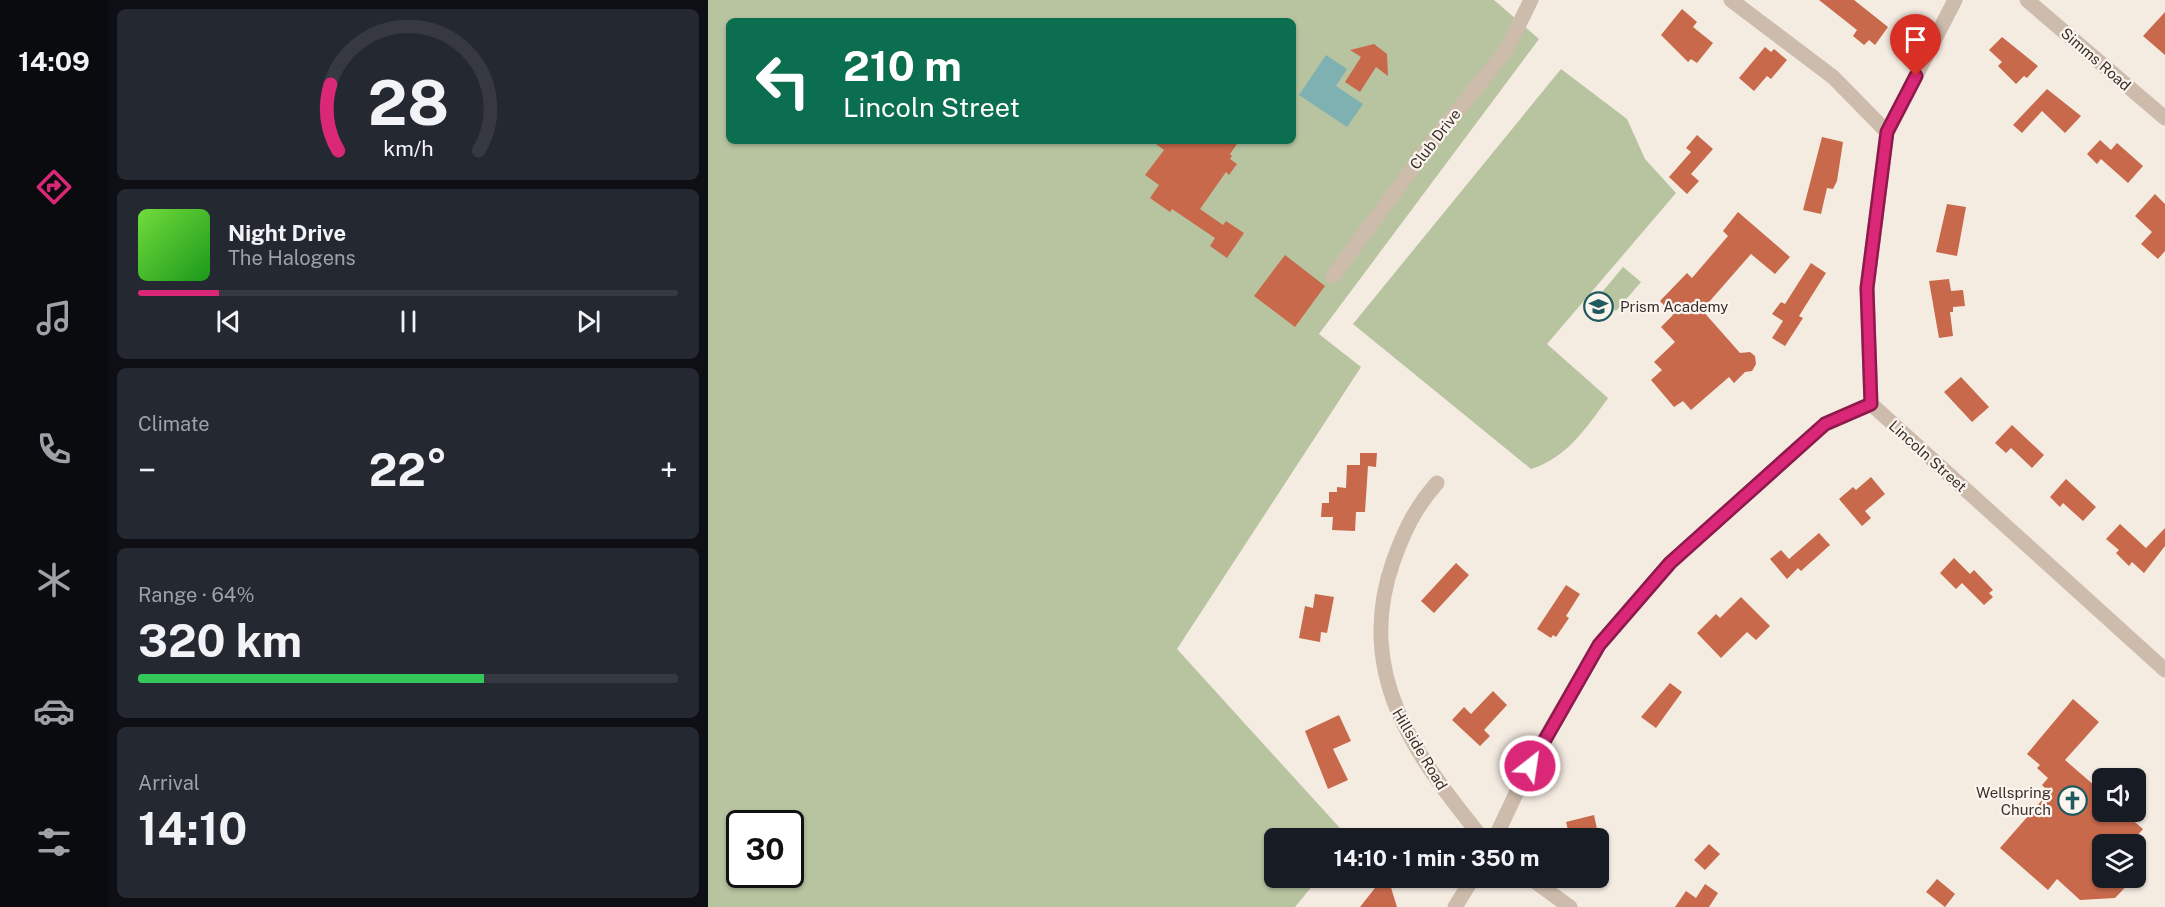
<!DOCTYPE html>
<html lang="en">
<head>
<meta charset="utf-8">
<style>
  :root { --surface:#171b24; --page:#242831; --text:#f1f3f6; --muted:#9ea1a6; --line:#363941; --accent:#db2777 }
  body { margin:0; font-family:"Public Sans",sans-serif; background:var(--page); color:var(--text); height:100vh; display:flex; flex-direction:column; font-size:22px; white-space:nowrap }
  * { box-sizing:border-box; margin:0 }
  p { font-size:20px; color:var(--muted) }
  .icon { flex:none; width:33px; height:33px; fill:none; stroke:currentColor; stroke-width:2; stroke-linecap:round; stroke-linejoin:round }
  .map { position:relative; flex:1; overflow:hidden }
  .details { display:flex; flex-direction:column; gap:9px; padding:9px; background:#0d0f14; width:600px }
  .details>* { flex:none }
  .guide { position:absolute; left:18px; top:18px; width:570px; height:126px; border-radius:9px; box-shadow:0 2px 4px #0004; background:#0b6e4f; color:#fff; overflow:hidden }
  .tools { position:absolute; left:1384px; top:768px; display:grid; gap:12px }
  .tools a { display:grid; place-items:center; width:54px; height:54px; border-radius:9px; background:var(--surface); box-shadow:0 2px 4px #0004; font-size:30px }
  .speed { position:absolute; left:18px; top:810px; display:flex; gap:12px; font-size:30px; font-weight:700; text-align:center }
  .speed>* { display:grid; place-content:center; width:78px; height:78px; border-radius:50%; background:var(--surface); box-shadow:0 2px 4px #0004; line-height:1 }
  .speed .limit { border:3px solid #111; border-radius:9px; background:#fff; color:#111 }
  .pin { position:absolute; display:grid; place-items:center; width:51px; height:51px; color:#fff; margin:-62px -26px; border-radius:50% 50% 50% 0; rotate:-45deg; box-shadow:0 0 6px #0007 }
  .pin .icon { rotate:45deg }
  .me { position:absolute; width:66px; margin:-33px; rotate:30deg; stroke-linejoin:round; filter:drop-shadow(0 0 4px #0008) }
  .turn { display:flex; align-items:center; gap:21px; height:126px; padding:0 18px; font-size:27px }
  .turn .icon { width:78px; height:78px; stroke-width:2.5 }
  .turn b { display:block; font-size:42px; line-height:51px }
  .big { font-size:45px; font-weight:700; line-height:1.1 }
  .details .widget { flex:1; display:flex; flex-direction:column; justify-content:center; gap:9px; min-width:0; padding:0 21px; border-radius:9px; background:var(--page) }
  .details .dial { align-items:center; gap:0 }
  .dial svg { height:156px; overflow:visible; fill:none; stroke:var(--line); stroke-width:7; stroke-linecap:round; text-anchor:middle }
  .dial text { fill:var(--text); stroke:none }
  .song { display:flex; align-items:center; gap:18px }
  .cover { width:72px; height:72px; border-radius:9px; background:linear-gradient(135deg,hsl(100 70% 55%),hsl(120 70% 35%)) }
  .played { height:6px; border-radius:3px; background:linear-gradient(90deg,var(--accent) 15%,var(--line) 15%) }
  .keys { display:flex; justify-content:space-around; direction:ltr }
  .heat { display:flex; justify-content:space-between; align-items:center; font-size:33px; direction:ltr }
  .charge { height:9px; border-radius:4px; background:linear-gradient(90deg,#34c759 64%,var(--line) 0) }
  .trip { position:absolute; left:556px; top:828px; width:345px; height:60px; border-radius:9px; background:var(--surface); box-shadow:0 2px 4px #0004; font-weight:700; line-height:60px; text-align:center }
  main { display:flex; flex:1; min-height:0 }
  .dock { display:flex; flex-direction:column; width:108px; justify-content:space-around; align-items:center; background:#090b0e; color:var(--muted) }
  .dock .icon { width:42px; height:42px }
  .dock .active { color:var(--accent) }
  .dock b { font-size:27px; color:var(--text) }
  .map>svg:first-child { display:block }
</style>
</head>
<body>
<main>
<nav class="dock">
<b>14:09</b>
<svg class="icon active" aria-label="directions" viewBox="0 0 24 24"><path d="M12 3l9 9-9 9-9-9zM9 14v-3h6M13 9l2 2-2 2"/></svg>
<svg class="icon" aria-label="music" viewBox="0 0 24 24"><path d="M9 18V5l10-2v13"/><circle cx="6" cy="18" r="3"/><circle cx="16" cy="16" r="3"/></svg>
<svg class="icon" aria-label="phone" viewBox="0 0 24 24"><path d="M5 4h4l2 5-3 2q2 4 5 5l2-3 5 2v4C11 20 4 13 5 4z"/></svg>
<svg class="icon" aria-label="climate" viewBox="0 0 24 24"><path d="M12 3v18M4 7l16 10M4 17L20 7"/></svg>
<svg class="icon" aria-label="car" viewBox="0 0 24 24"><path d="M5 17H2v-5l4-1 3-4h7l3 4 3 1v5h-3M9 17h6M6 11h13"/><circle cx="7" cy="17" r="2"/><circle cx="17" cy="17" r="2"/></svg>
<svg class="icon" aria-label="filters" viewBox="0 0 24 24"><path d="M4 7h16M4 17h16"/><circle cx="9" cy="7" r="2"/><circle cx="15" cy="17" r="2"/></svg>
</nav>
<section class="details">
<div class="widget dial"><svg viewBox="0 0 100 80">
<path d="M14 69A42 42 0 1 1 86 69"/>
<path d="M14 69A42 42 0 0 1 10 35" stroke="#db2777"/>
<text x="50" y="56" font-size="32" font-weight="700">28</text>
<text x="50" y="72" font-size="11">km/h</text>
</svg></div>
<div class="widget">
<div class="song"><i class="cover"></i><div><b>Night Drive</b><p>The Halogens</p></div></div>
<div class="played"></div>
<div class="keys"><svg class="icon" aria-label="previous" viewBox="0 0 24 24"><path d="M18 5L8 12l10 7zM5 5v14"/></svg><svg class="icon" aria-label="pause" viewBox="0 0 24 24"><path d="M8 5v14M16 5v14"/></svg><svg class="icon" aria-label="next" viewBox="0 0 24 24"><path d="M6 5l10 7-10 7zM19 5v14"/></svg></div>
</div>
<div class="widget"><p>Climate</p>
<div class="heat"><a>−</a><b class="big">22°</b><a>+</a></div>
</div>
<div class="widget"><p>Range · 64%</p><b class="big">320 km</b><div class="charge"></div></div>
<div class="widget"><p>Arrival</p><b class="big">14:10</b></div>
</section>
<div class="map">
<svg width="1457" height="907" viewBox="0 0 1457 907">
  <rect width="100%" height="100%" fill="#f4ebe1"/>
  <!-- green -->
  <path fill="#b8c4a0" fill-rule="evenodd" d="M0 0H786L831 39 611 334 653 367 469 649 641 838H567V878H611L587 907H0ZM21 21H585V141H21ZM32 824H82V874H32Z
    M853 69 919 119 937 159 968 193 839 344 900 398C879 427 859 458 823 469L645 324Z
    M915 267 933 282 908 311 890 297Z"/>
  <!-- water -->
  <path fill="#7fb0b2" d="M618 55 639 69 628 86 655 104 639 127 591 95Z"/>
  <!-- building -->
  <path fill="#c8694b" d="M1111 0H1146L1180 27 1167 45 1161 40 1156 45 1145 36 1149 30Z
    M974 9 989 22 985 27 1005 43 989 63 983 59 980 62 953 35Z
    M1457 12V55L1435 36Z
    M1294 37 1330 66 1319 78 1316 76 1308 84 1290 66 1294 62 1281 50Z
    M666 44 679 54 680 76 668 67 652 92 637 82 653 57 642 50Z
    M1057 47 1063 52 1066 49 1079 60 1063 79 1059 76 1046 91 1031 78Z
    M1339 89 1373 116 1357 133 1334 111 1314 133 1305 125Z
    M989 135 1005 149 983 174 991 181 979 194 961 177 983 152 978 148Z
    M1114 137 1135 142 1129 181 1125 189 1119 188 1113 214 1095 210Z
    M1392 140 1403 150 1409 143 1435 166 1420 183 1393 159 1389 164 1379 154Z
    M444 141H531L522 154 524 156 522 159 529 164 521 175 518 172 492 209 515 225 518 221 536 233 519 258 502 246 507 238 464 209 462 212 442 198 451 185 437 175 456 150Z
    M1447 194 1457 204V251L1450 259 1433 244 1444 232 1427 216Z
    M1239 204 1258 207 1249 256 1228 252Z
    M1030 212 1082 257 1067 274 1043 254 994 310 1032 353 1042 352 1047 356 1048 364 1044 371 1037 372 1026 383 1021 377 983 410 975 401 966 407 943 380 954 370 946 362 967 342 953 327 965 315 952 301 979 273 984 278 1020 236 1015 231Z
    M577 255 617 286 587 327 546 296Z
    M1103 263 1118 273 1091 316 1095 318 1077 346 1064 338 1075 321 1064 314 1073 302 1077 304Z
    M1241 279 1243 291 1255 290 1257 306 1245 307V312H1242L1245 336 1231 338 1221 281Z
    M1253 377 1281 407 1264 422 1236 392Z
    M1304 425 1336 455 1324 468 1303 448 1298 453 1287 443Z
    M652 453H669L668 467 660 466 657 512H648L647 531 624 530 625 517H613L614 503H621V492H629V487L638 488 639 465H652Z
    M1163 477 1177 494 1157 511 1163 518 1154 526 1131 499 1145 487 1148 490Z
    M1358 479 1388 507 1375 521 1355 503 1352 507 1342 497Z
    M1412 524 1438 548 1457 528V546L1436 573 1424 562 1421 566 1408 553 1411 550 1398 539Z
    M1111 533 1122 545 1093 571 1090 568 1079 579 1062 559 1073 550 1081 559Z
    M1246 558 1262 574 1266 570 1285 590 1281 593 1285 597 1276 605 1254 583 1248 589 1232 573Z
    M748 563 761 575 726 613 713 601Z
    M858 585 872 594 858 616 861 618 848 637 845 635 843 638 829 629Z
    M607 594 626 597 619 633 613 632 612 642 591 638 597 606 605 608Z
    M1033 597 1062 626 1048 640 1039 632 1013 658 989 633 1008 614 1012 618Z
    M962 683 974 692 948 728 933 717Z
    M785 691 799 705 776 730 782 736 772 746 744 720 756 707 763 714Z
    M1365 699 1391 722 1357 760 1395 793V812H1415L1435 829 1429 836V844H1395V878H1426L1407 898 1372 900 1349 879 1340 890 1292 848 1341 792 1334 785 1340 778 1329 768 1332 765 1319 754Z
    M631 715 643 741 625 749 640 780 620 789 597 731Z
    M886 815 891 838H862L858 822Z
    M1001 844 1012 854 997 870 986 860Z
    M664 878H680L689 907H652L667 888Z
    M1229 879 1247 894 1237 907 1218 892Z
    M997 884 1010 893 1001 907H967L978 891 988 898Z"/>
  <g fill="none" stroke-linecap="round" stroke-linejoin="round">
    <!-- minor -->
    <path stroke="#cdbbac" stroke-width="15" d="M1023 0 1125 77 1179 132
      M1247 0 1179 132 1159 288 1163 404 1457 670
      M1319 0 1457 118
      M625 276 718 150 799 49 823 0
      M729 483C707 508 696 531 685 562 646 674 707 755 774 838
      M787 838 821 766 891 645 962 563 1117 424 1163 404
      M822 878 862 907
      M747 907 765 878"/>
  </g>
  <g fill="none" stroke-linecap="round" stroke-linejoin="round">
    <defs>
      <path id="route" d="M822 766 891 645 962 563 1117 424 1163 404 1159 288 1179 132 1208 76"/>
    </defs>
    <!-- route casing -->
    <use href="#route" stroke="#8e194d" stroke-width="15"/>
    <!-- route -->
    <use href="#route" stroke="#db2777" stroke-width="10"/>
  </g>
  <!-- icons -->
  <defs>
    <symbol id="school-ring" viewBox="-11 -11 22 22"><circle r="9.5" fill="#fbf5ee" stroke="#1f5a5e" stroke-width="1.5"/><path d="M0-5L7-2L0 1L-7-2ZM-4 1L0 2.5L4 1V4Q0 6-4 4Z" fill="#1f5a5e"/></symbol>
    <symbol id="church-ring" viewBox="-11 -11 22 22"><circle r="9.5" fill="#fbf5ee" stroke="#1f5a5e" stroke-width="1.5"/><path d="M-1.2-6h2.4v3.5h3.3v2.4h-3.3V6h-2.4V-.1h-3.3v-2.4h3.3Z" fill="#1f5a5e"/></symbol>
  </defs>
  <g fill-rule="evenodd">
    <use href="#school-ring" x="874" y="290" width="33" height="33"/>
    <use href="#church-ring" x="1348" y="784" width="33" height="33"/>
  </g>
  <g text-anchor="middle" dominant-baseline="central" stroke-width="4.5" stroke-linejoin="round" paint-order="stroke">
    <!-- street labels -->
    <g font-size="15" fill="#3b302b" stroke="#fbf5ee">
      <text transform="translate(1388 59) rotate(41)">Simms Road</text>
      <text transform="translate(727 139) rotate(-52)">Club Drive</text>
      <text transform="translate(1220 456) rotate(42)">Lincoln Street</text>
      <text transform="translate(712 749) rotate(59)">Hillside Road</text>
    </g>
    <!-- poi labels -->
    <g font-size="15" fill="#3b302b" stroke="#fbf5ee" text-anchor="start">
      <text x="912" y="306">Prism Academy</text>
      <text x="1343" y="792" text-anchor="end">Wellspring<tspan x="1343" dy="17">Church</tspan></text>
    </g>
  </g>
</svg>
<div class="tools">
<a><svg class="icon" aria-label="sound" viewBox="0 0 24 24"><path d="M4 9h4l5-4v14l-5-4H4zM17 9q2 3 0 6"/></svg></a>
<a><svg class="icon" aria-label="layers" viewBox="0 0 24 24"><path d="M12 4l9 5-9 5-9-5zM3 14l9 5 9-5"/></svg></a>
</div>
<div class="speed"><div class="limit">30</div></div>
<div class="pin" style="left:1208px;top:76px;background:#d93025"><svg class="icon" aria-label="arrive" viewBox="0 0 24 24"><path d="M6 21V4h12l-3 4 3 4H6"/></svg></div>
<svg class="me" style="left:822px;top:766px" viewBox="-20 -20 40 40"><circle r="17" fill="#db2777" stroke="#fff" stroke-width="3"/><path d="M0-11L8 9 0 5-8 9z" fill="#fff"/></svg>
<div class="trip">14:10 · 1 min · 350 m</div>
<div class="guide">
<div class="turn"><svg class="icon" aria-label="left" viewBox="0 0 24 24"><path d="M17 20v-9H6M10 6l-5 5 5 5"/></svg><div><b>210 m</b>Lincoln Street</div></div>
</div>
</div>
</main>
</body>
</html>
